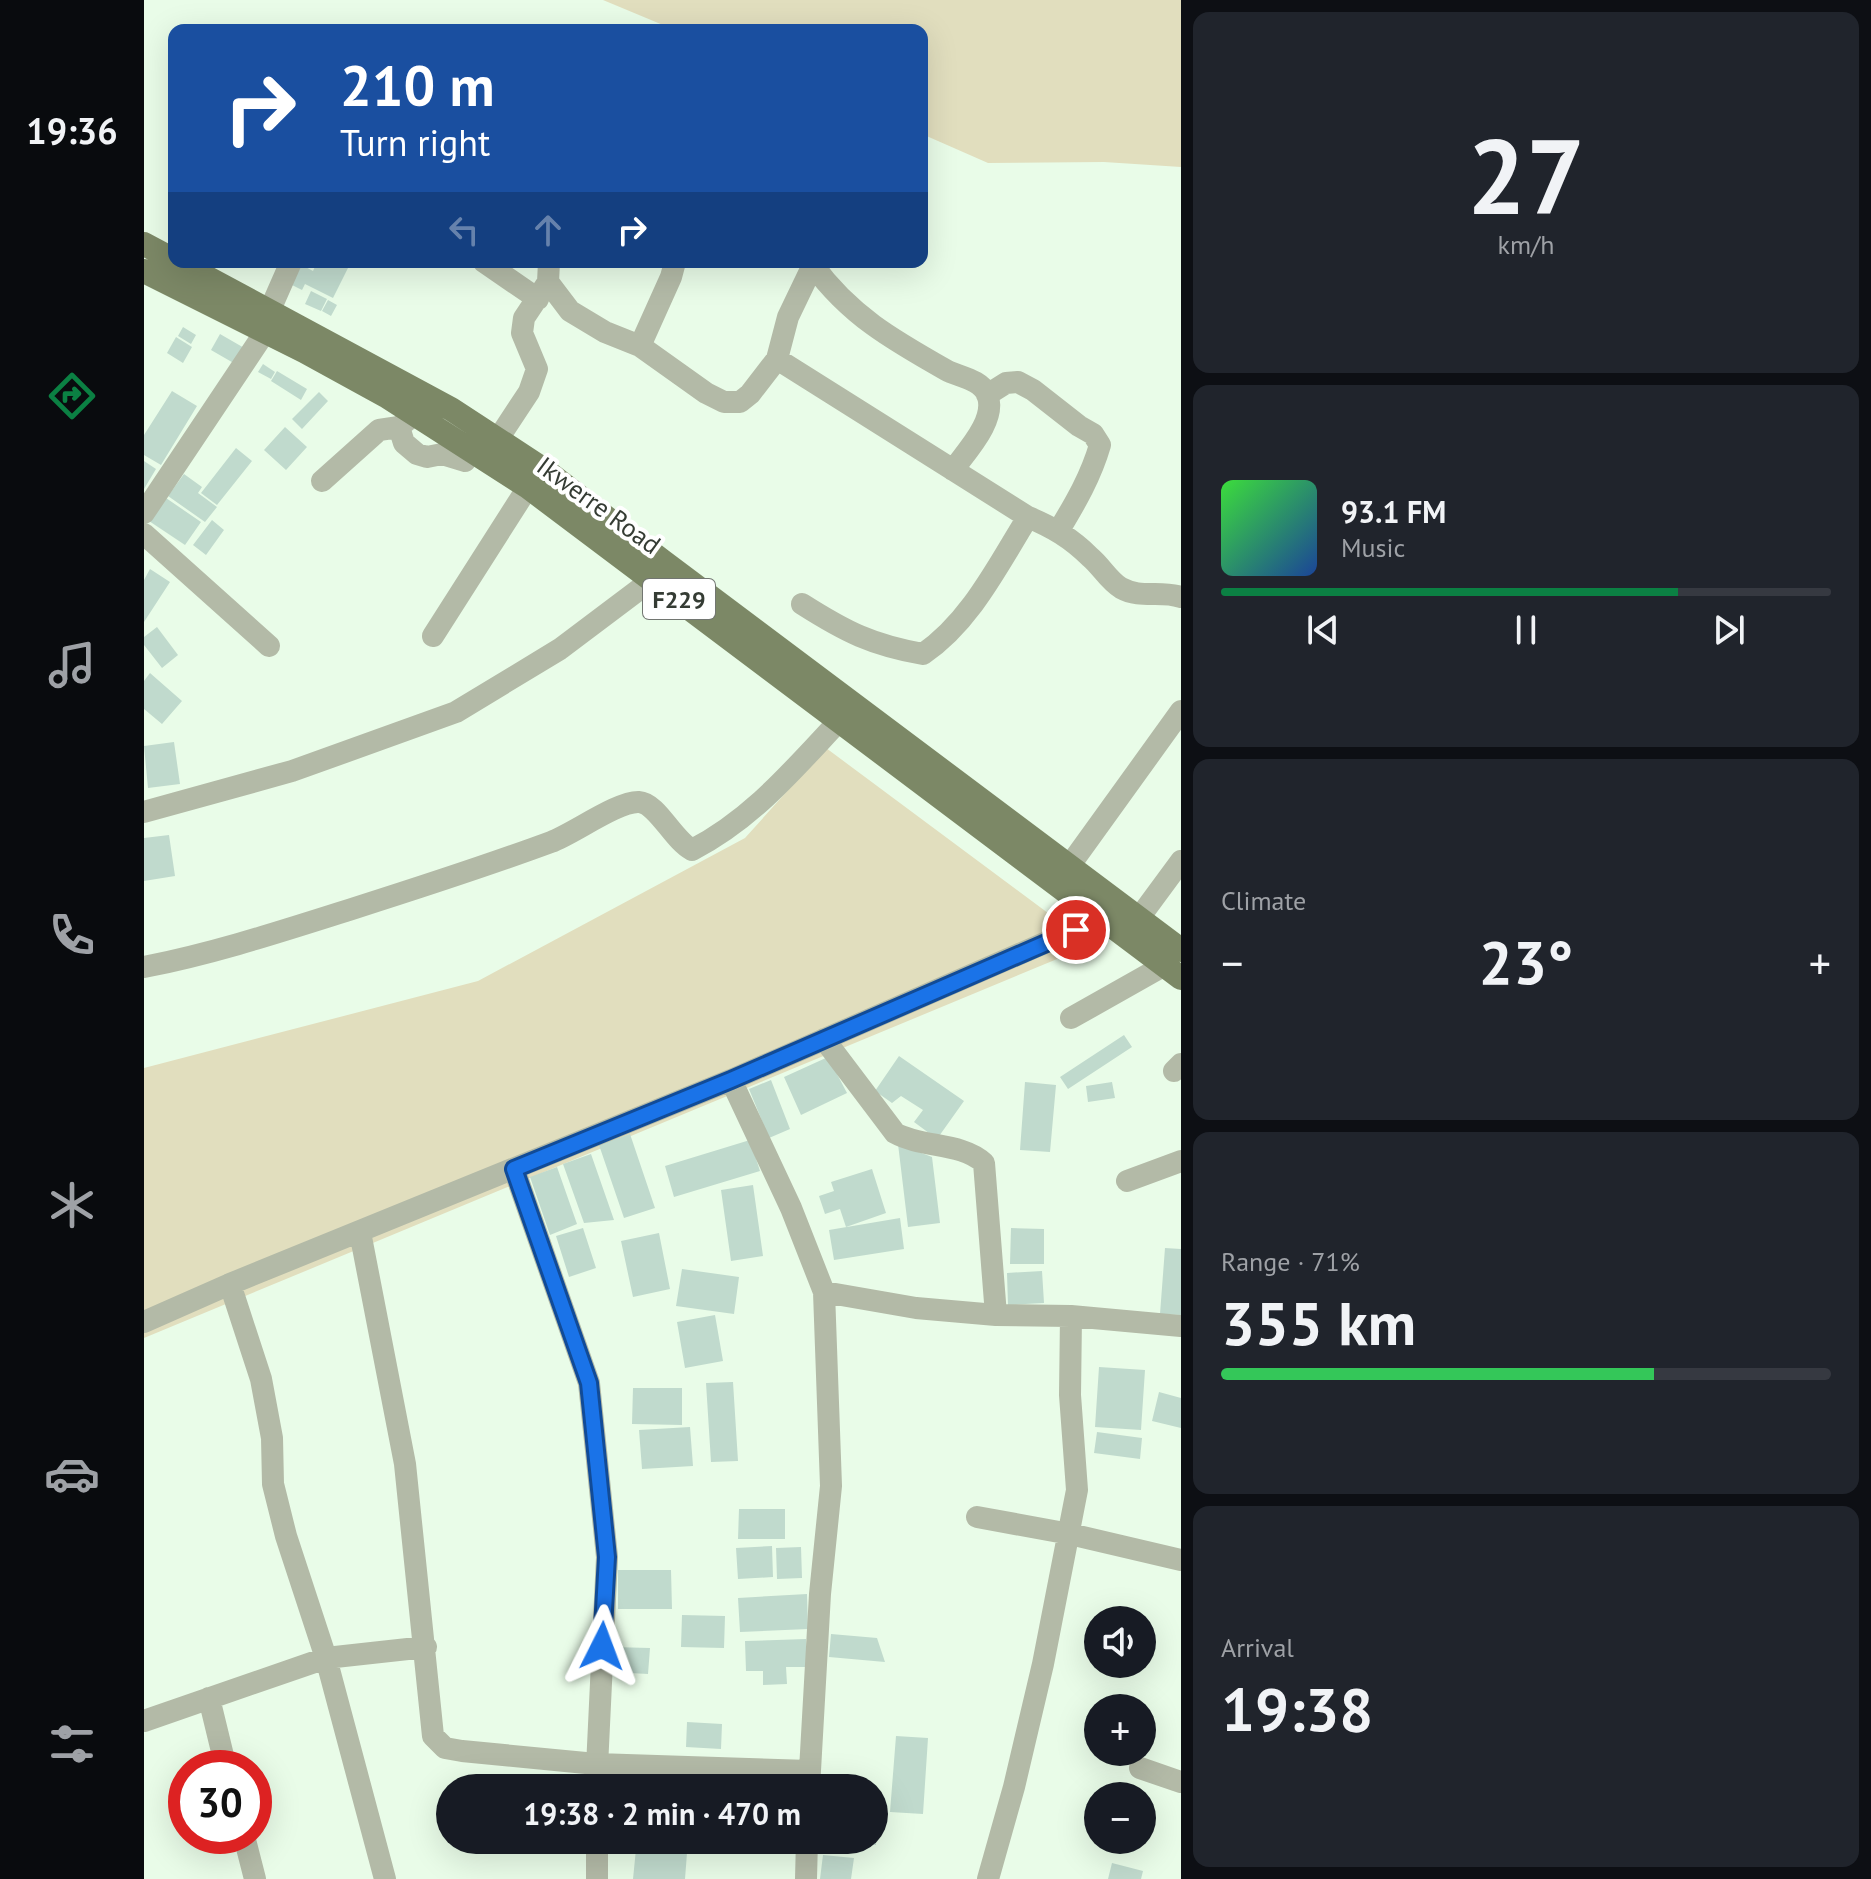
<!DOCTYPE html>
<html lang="en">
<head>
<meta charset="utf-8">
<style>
  :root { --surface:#171b24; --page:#20242c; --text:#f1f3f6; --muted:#9ea1a6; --line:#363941; --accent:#0b8043 }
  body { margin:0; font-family:"PT Sans",sans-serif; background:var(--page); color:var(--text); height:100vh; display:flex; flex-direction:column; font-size:30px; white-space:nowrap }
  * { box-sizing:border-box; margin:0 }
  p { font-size:26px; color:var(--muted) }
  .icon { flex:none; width:44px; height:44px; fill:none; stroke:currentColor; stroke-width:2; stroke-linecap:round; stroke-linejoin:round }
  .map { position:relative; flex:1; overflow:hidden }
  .side { display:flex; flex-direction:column; gap:12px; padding:12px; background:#0d0f14; width:690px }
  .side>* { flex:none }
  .top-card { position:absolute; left:24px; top:24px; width:760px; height:244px; border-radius:16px; box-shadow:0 8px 32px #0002; background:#1a4fa0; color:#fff; overflow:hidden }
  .controls { position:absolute; left:940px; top:1606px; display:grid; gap:16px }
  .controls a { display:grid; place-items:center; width:72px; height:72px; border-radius:50%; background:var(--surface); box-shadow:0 8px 32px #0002; font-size:40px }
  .speed { position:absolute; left:24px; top:1750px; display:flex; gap:16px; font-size:40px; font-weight:700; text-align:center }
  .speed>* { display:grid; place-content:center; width:104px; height:104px; border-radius:50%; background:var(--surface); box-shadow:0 8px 32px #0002; line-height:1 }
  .speed .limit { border:12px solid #d22; background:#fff; color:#111 }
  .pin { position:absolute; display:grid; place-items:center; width:68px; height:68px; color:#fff; margin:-34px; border:4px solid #fff; border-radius:50%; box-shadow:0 2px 8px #0007 }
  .me { position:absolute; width:88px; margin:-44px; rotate:3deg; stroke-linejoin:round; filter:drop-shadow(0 0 6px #0008) }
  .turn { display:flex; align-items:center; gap:28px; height:168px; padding:0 40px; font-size:36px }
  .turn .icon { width:104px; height:104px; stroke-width:2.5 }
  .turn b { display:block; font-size:56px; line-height:68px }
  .lanes { display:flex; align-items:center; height:76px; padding:0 40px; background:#0003; justify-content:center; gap:40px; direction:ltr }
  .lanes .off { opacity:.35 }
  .big { font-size:60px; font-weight:700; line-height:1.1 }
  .side .card { flex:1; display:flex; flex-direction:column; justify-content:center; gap:12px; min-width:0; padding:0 28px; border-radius:16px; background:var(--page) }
  .side .dial { align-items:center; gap:0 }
  .dial b { font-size:104px; line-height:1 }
  .song { display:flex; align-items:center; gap:24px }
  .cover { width:96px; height:96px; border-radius:12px; background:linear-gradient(135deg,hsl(120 70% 55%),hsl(220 70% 35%)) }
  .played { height:8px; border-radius:4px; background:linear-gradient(90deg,var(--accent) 75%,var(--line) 75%) }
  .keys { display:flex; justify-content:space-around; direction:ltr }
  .heat { display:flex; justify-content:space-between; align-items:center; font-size:44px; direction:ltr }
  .charge { height:12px; border-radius:6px; background:linear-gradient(90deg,#34c759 71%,var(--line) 0) }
  .trip { position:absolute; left:292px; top:1774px; width:452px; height:80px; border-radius:40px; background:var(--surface); box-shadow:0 8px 32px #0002; font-weight:700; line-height:80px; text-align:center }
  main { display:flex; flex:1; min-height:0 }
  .tabs { display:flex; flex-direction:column; width:144px; justify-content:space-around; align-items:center; background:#090b0e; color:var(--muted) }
  .tabs .icon { width:56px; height:56px }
  .tabs .current { color:var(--accent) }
  .tabs b { font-size:36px; color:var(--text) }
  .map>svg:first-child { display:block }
</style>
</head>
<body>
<main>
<nav class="tabs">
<b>19:36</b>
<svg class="icon current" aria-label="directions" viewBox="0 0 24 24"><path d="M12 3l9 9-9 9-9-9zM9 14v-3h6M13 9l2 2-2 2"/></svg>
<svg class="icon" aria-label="music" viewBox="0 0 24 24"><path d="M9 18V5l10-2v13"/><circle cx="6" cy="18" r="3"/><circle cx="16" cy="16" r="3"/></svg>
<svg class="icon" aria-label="phone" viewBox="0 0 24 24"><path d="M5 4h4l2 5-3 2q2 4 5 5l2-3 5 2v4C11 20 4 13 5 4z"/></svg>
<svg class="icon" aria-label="climate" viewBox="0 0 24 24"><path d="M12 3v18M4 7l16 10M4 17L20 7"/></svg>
<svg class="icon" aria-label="car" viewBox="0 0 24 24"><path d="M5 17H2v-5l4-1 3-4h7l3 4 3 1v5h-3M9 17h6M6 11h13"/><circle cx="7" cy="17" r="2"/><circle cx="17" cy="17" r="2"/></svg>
<svg class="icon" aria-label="filters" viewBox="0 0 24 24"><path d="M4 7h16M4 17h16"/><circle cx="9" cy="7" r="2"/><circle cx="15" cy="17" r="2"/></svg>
</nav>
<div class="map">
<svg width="1037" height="1879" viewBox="0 0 1037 1879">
  <rect width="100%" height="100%" fill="#e9fce8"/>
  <!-- green -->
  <path fill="#e1debe" d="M459 0H1037V167L960 162 844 163 778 134V30H531Z
    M682 748 947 945 0 1338V1068L334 981 601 838Z"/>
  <!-- building -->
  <path fill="#c0dacd" d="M173 262H207L189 298 161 284 158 290 146 284 156 264 169 271Z
    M167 291 183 299 177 311 161 304Z
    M184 300 193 305 187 316 178 311Z
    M39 327 52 335 47 344 34 336Z
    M76 334 102 349 93 365 67 350Z
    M32 337 48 347 39 363 23 353Z
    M119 364 131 372 127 379 114 372Z
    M133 371 163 389 157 400 127 381Z
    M28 391 53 406 17 465 0 455V435Z
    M175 392 184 401 158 429 148 419Z
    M141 427 163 447 142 470 120 450Z
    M92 448 108 461 73 505 57 493Z
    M0 461 12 469 0 489Z
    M40 474 58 487 54 493 73 507 61 522 24 496Z
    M22 498 57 522 41 545 5 521Z
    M68 520 80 530 62 555 49 545Z
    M6 569 26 582 0 622V580Z
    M13 627 34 655 18 668 0 645V637Z
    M6 673 38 701 18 724 0 709V681Z
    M30 742 36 784 4 788 0 746Z
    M25 835 31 876 0 881V838Z
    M980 1035 988 1047 924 1089 916 1077Z
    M755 1056 820 1101 793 1139 770 1122 779 1110 757 1096 748 1103 731 1091Z
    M684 1057 703 1093 657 1115 640 1077Z
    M627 1080 646 1129 625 1138 605 1089Z
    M881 1082 912 1085 906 1152 876 1150Z
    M968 1082 971 1098 944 1102 942 1086Z
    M486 1134 511 1208 480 1218 455 1145Z
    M606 1140 616 1171 530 1197 521 1166Z
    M754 1144 788 1157 796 1223 764 1227Z
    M447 1154 470 1220 440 1223 419 1164Z
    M413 1167 433 1224 406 1235 386 1177Z
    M728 1169 742 1213 702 1227 696 1209 681 1214 675 1196 690 1191 687 1182Z
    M609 1185 619 1256 587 1261 577 1190Z
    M756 1218 760 1249 690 1260 685 1230Z
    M439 1228 452 1268 425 1277 412 1236Z
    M867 1228 900 1229V1264H866Z
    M515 1233 526 1289 489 1297 477 1241Z
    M1021 1248 1037 1249V1315L1016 1314Z
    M538 1269 595 1277 590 1314 532 1306Z
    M898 1271 900 1303 864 1305 863 1273Z
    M571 1315 579 1361 541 1368 533 1322Z
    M955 1367 1001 1370 997 1430 951 1427Z
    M589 1382 594 1461 567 1462 562 1383Z
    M489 1388H538V1425L488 1424Z
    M1015 1392 1037 1398V1428L1008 1421Z
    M546 1427 549 1466 498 1469 495 1430Z
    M953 1432 998 1438 996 1459 950 1453Z
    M595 1509H641V1539H594Z
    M628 1546 629 1577 594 1579 592 1548Z
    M657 1547 658 1578 633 1579 632 1548Z
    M474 1570H527L528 1609H474Z
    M663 1594 664 1629 596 1632 594 1598Z
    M538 1615 581 1616 580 1648 537 1647Z
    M687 1634 733 1638 741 1662 685 1657Z
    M662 1639 663 1667H642L643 1684 619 1685V1671H602L601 1641Z
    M468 1647 506 1648 504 1674 467 1672Z
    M543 1722 578 1724 577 1749 542 1747Z
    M752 1736 784 1738 779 1814 746 1812Z
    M483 1771 509 1772V1788H462V1785H482Z
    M538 1775 566 1778 565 1788H537Z
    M575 1777 602 1778V1788H575Z
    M730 1789H735L732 1834H730Z
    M522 1840H561V1850L522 1848Z
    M695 1840H732V1845L695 1842Z
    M492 1849 543 1853 541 1879H489Z
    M679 1855 710 1858 707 1879H676Z
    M968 1863 999 1871 997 1879H964Z"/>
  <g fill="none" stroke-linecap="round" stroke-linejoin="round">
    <!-- minor -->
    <path stroke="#b3baa7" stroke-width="22" d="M340 262 394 299
      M669 265C705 315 749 340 802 370 815 377 836 379 843 394 854 419 822 452 809 470
      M404 282 426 311 461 332 496 346 562 393 580 402H596L606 394 633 359 644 317 669 265 667 262
      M125 312 147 262
      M496 346 527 277 531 262
      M633 359 884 517C908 527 927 538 946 557 957 566 965 581 977 588 997 599 1016 590 1037 597
      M843 395 862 383 874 382 889 390 935 426 949 434 956 445C947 476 932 502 915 530
      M255 427 260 443 273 454 283 457 298 454 321 461
      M354 439 385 392 393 369 378 333 380 318 404 282 405 262
      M178 481 235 430 255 427 271 414
      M0 513 121 332
      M0 534 125 646
      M658 604C702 632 728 645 779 654 827 621 854 565 884 517
      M289 636 384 487
      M0 812 148 771 312 712 416 649 509 579
      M926 865 1037 711
      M995 918 1037 861
      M0 967C72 953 141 930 211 908 277 887 342 866 407 842 429 834 474 801 495 802 513 803 529 840 548 850 608 819 648 771 694 722
      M927 1018 1021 965
      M680 1039 751 1133C778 1148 817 1142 840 1163L852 1315
      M1030 1071 1037 1064
      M587 1080 647 1208 680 1292 687 1486 676 1594 665 1788
      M370 1169 445 1383 463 1557 452 1788
      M983 1181 1037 1161
      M216 1232 261 1464 289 1736 301 1748 318 1751 452 1764 665 1771
      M86 1284 117 1379 128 1438 129 1484 142 1536 182 1658 241 1879
      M680 1292 772 1308 852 1315 927 1316 1037 1326
      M0 1322 86 1284 587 1080 960 917
      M833 1517 926 1534 1037 1560
      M65 1698 82 1768
      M0 1721 182 1658 282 1647
      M996 1768 1037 1782
      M100 1836 111 1879
      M453 1840V1879
      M662 1879 663 1840
      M844 1879 870 1787 899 1664 933 1490 926 1395 927 1316"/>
    <!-- major -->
    <path stroke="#7c8866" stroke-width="24" d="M0 244 30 260
      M34 262 307 409 402 471 517 560 1037 950
      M0 271 160 351 242 396 384 487 1037 978"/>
  </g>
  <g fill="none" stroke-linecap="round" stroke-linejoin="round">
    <defs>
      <path id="route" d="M458 1646 463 1557 445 1383 370 1169 587 1080 932 930"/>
    </defs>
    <!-- route casing -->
    <use href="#route" stroke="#114b97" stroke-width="20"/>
    <!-- route -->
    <use href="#route" stroke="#1a73e8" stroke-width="14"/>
  </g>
  <g text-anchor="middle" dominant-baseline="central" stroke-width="8" stroke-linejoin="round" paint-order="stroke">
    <!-- shield labels -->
    <rect fill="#fff" stroke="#727671" stroke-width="2" x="499" y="579" width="72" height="40" rx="6"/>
    <g font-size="24" font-weight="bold" fill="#353c34">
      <text x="535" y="599">F229</text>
    </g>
    <!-- street labels -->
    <g font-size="26" fill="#353c34" stroke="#fff">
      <text transform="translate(455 505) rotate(36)">Ikwerre Road</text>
    </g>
  </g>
</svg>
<div class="controls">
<a><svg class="icon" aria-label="sound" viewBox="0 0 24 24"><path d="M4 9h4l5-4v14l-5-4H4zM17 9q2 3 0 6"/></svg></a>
<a>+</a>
<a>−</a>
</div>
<div class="speed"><div class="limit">30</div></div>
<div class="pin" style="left:932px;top:930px;background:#d93025"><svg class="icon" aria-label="arrive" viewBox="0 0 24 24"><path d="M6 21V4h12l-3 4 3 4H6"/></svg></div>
<svg class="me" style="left:458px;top:1646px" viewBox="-20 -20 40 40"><path d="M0-17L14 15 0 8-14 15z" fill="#1a73e8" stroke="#fff" stroke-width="4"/></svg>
<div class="trip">19:38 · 2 min · 470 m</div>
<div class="top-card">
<div class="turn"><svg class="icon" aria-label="right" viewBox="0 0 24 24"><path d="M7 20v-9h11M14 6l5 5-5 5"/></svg><div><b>210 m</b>Turn right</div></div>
<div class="lanes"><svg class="icon off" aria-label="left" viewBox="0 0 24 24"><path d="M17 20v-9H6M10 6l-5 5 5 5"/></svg><svg class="icon off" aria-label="ahead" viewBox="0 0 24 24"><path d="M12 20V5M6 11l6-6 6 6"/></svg><svg class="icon" aria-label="right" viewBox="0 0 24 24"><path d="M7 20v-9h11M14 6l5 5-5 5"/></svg></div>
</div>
</div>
<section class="side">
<div class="card dial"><b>27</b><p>km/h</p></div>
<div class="card">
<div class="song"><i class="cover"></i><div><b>93.1 FM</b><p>Music</p></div></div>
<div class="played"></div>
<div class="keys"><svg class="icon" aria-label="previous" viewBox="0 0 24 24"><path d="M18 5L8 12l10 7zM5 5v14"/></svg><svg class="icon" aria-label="pause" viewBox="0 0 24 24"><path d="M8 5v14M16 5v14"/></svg><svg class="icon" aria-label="next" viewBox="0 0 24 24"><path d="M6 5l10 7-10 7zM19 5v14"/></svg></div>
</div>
<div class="card"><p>Climate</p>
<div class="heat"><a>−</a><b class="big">23°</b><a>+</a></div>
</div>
<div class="card"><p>Range · 71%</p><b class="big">355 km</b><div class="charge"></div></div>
<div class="card"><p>Arrival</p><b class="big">19:38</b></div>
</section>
</main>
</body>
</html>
